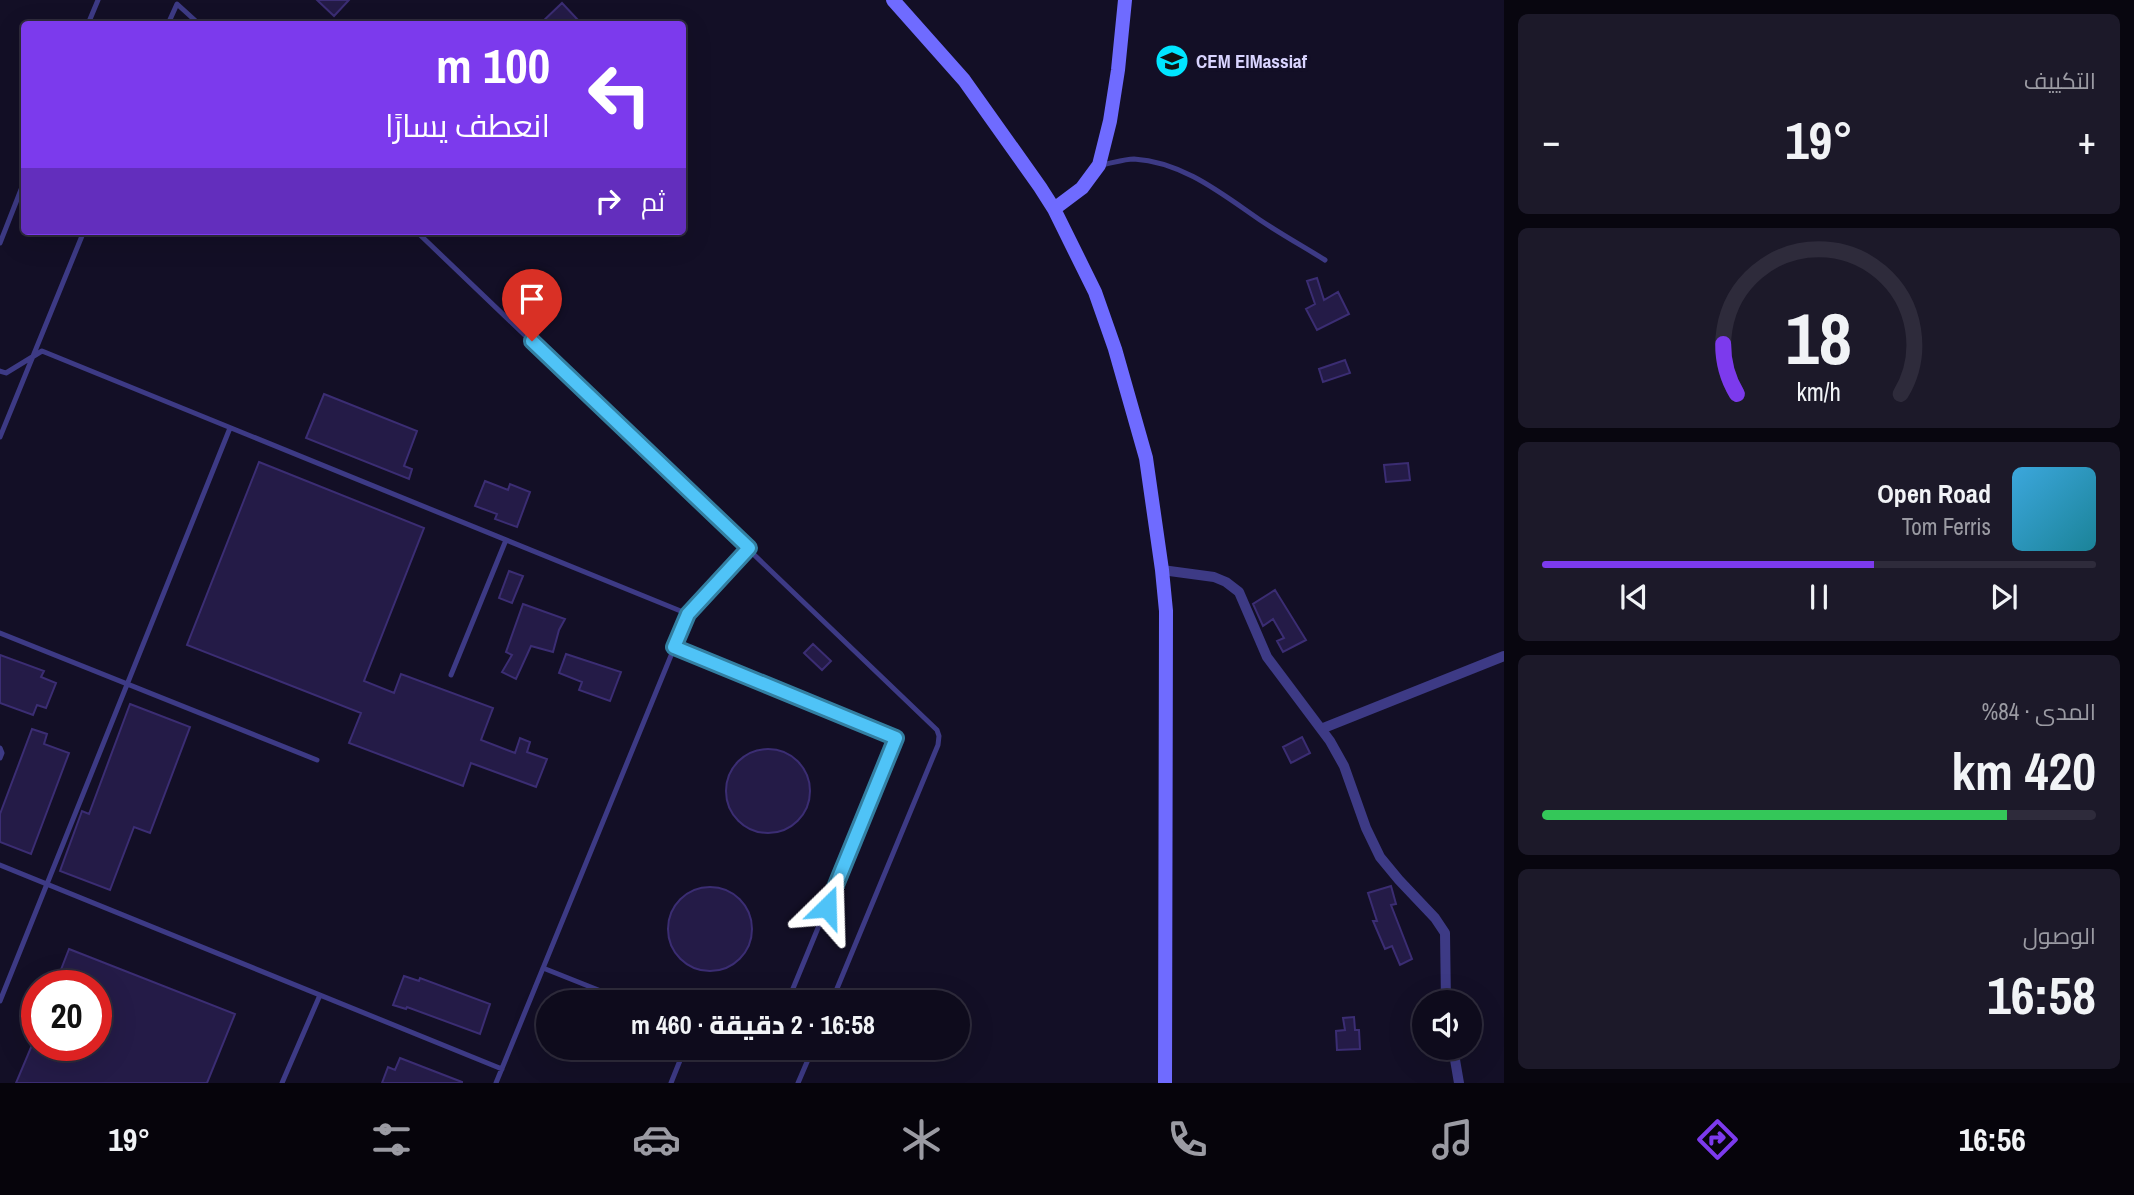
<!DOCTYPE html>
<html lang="ar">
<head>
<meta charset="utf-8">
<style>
  :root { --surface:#0e0b1c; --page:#1c1929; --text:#f1f3f6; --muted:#9b9ba3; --line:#2e2b3b; --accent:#7c3aed }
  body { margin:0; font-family:"Archivo Narrow",Cairo,sans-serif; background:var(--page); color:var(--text); direction:rtl; height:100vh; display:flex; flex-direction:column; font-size:26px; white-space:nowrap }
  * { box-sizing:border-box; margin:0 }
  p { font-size:23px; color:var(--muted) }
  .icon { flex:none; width:38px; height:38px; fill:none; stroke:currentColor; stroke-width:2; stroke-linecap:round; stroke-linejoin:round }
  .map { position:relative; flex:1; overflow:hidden; direction:ltr }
  .panel { display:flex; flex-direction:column; gap:14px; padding:14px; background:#08060f; width:630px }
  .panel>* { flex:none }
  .guide { position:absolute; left:21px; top:21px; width:665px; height:214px; border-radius:7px; box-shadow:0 7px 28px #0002,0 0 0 2px var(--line); direction:rtl; background:#7c3aed; color:#fff; overflow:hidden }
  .fabs { position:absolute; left:1412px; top:990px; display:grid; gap:14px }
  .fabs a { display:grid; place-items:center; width:70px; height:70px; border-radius:50%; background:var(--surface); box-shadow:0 7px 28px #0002,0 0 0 2px var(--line); font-size:35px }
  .speed { position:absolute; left:21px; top:970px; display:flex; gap:14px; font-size:35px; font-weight:700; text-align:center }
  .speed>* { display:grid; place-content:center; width:91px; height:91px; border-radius:50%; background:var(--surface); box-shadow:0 7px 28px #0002,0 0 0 2px var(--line); line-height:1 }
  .speed .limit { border:10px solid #d22; background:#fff; color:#111 }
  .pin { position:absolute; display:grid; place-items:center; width:60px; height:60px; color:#fff; margin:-72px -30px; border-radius:50% 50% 50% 0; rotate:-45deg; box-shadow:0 0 7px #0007 }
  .pin .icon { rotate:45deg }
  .me { position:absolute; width:77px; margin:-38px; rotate:22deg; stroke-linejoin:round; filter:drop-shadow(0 0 5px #0008) }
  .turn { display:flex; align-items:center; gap:24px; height:147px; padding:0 21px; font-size:32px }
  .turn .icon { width:91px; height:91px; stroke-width:2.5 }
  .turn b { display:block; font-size:49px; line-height:60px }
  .then { display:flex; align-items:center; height:66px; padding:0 21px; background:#0003; gap:14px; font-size:26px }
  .big { font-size:52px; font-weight:800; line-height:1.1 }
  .panel .tile { flex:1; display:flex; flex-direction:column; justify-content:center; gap:10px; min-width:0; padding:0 24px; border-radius:10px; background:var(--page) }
  .panel .dial { align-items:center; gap:0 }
  .dial svg { height:182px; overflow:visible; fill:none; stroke:var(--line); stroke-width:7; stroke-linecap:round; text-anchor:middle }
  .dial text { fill:var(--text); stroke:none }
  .song { display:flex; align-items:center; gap:21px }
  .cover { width:84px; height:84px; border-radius:10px; background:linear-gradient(135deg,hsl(200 70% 55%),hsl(190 70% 35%)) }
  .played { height:7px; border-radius:4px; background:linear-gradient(90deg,var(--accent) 60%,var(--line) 60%) }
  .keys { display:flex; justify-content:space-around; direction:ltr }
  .heat { display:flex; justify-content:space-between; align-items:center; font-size:38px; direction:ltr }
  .charge { height:10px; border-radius:5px; background:linear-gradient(90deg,#34c759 84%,var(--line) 0) }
  .trip { position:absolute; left:536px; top:990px; width:434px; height:70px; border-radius:35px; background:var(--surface); box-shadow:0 7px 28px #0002,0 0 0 2px var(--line); font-weight:800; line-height:70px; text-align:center; direction:rtl }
  .tab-bar { display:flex; height:112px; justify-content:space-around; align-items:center; background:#06040b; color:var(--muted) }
  .tab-bar .icon { width:49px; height:49px }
  .tab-bar .selected { color:var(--accent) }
  .tab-bar b { font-size:32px; color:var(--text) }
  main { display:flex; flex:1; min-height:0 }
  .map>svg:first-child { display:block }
</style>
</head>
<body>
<main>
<section class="panel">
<div class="tile"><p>التكييف</p>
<div class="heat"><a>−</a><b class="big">19°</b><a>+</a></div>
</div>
<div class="tile dial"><svg viewBox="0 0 100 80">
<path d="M14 69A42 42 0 1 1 86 69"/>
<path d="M14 69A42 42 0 0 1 8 47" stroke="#7c3aed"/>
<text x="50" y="56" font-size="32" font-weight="700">18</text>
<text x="50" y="72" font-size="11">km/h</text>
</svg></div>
<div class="tile">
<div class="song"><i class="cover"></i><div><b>Open Road</b><p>Tom Ferris</p></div></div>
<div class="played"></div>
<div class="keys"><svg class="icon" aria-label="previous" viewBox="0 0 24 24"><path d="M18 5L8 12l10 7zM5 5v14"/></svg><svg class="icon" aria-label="pause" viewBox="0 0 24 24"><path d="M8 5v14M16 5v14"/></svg><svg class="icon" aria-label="next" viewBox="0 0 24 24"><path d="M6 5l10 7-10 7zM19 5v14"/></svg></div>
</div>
<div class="tile"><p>المدى · 84%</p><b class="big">420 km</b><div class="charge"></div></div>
<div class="tile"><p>الوصول</p><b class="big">16:58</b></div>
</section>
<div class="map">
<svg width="1504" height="1083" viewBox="0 0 1504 1083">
  <rect width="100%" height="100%" fill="#130f26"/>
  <!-- building -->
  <path fill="#241b47" stroke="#3b2d73" stroke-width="2" d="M317 0H349L334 16Z
    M562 3 577 19 571 24H540Z
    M1317 278 1324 300 1338 292 1349 314 1317 330 1306 309 1315 304 1307 281Z
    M1345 360 1350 373 1323 382 1319 369Z
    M324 394 417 431 404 466 412 469 409 479 306 438Z
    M259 462 424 528 364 681 394 693 401 674 493 708 481 740 515 753 520 738 530 742 527 752 547 759 536 787 471 763 463 786 349 743 361 713 187 645Z
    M1408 463 1410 480 1386 482 1384 465Z
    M485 481 508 490 510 484 530 492 517 527 495 519 497 514 475 506Z
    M509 571 523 576 512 603 499 598Z
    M1275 590 1306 640 1283 652 1277 641 1284 638 1273 619 1263 626 1253 604Z
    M523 604 565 619 559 630 553 652 531 646 516 679 502 672 512 655 506 652Z
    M813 644 831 661 822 670 804 653Z
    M566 654 621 672 610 701 579 690 582 682 559 673Z
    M0 655 44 671 41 677 56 683 46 708 37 705 33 715 0 703Z
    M130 704 190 727 150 833 134 827 110 890 60 871 82 811 89 814Z
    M32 729 47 734 44 744 69 753 31 854 0 842V814Z
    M1302 737 1310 753 1291 763 1283 747Z
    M726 791a42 42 0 1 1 84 0a42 42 0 1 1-84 0Z
    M1391 886 1396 904 1391 905 1412 959 1400 965 1392 946 1385 949 1373 921H1377L1368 893Z
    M668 929a42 42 0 1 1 84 0a42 42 0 1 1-84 0Z
    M69 949 235 1014 207 1083H16L32 1045H96V985H55Z
    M404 976 419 981 420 978 490 1004 480 1034 407 1007 406 1009 393 1005Z
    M1354 1017 1355 1030H1359L1360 1049 1337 1050 1336 1031 1345 1030 1343 1018Z
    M400 1058 462 1082V1083H382L388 1067 395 1070Z"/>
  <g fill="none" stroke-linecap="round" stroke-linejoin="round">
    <!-- lane -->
    <path stroke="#3d3a85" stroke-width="5" d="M88 24 98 0
      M168 24 177 4 199 24
      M1102 165C1113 163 1124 159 1134 159 1183 162 1222 194 1260 220 1281 234 1304 247 1325 260
      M416 231 937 730 939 736 938 745 831 1003
      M0 243 24 182
      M0 371 6 373 42 351 688 614
      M0 437 84 231
      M0 633 317 760
      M674 647 896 739 787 1003
      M451 675 506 540
      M0 748 2 753 0 758
      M0 865 502 1069
      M543 968 631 1003
      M0 1001 230 428
      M745 1048 765 1056 768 1048
      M282 1083 320 995
      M496 1083 688 614 749 548
      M671 1083 685 1048
      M798 1083 813 1048"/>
    <!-- street -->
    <path stroke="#3d3a85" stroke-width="10" d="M1162 570 1214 577 1226 582 1239 592 1267 657 1330 741 1344 766 1366 828 1380 857 1399 880 1435 918 1445 933 1446 1003
      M1321 729 1504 656
      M1453 1048 1459 1083"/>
    <!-- secondary -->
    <path stroke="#6f6bff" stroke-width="14" d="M893 0 964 80 1040 187 1054 209 1095 292 1115 349 1146 458 1162 570 1166 611 1165 1083
      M1054 209 1082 188 1099 165 1110 121 1118 70 1125 0"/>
  </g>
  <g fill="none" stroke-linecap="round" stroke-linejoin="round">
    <defs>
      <path id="route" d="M532 341 749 548 688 614 674 647 896 738 827 907"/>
    </defs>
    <!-- route casing -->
    <use href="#route" stroke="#337fa1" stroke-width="18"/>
    <!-- route -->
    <use href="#route" stroke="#4fc3f7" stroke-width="12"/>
  </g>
  <!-- icons -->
  <defs>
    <symbol id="school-disc" viewBox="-11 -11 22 22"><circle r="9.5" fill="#00e5ff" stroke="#130f26"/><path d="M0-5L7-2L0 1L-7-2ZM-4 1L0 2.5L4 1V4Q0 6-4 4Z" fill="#111"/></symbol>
  </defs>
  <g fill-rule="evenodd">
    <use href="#school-disc" x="1153" y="42" width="38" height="38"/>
  </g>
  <g text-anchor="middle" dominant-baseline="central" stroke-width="7" stroke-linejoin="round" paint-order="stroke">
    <!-- poi labels -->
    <g font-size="19" font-weight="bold" fill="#d9d4ff" stroke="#130f26" text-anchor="start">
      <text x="1196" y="61">CEM ElMassiaf</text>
    </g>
  </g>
</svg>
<div class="fabs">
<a><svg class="icon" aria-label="sound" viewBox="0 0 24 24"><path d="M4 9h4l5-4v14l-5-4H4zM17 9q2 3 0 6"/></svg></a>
</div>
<div class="speed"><div class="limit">20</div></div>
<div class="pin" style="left:532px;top:341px;background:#d93025"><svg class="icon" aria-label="arrive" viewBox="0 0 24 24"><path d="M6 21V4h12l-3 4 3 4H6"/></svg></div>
<svg class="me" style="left:827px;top:907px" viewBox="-20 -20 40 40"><path d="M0-17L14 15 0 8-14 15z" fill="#4fc3f7" stroke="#fff" stroke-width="4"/></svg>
<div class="trip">16:58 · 2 دقيقة · 460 m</div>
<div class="guide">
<div class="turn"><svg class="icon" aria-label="left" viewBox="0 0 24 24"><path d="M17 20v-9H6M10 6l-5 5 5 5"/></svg><div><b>100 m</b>انعطف يسارًا</div></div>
<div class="then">ثم<svg class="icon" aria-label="right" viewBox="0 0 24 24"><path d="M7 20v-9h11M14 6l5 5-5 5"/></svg></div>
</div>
</div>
</main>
<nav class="tab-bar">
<b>16:56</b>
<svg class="icon selected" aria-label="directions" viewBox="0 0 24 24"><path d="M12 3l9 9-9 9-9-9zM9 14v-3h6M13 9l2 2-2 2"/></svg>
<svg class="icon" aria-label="music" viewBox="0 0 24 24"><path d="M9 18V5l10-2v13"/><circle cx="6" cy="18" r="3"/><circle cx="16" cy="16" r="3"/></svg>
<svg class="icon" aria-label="phone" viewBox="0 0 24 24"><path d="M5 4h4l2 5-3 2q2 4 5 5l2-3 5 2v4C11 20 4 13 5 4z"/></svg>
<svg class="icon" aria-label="climate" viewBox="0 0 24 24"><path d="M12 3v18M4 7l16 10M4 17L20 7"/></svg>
<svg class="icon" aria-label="car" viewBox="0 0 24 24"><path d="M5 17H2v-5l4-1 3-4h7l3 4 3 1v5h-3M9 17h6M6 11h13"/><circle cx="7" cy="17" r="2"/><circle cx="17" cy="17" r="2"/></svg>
<svg class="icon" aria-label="filters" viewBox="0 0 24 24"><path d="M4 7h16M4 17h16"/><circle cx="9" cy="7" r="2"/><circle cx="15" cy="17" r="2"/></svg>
<b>19°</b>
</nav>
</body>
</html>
